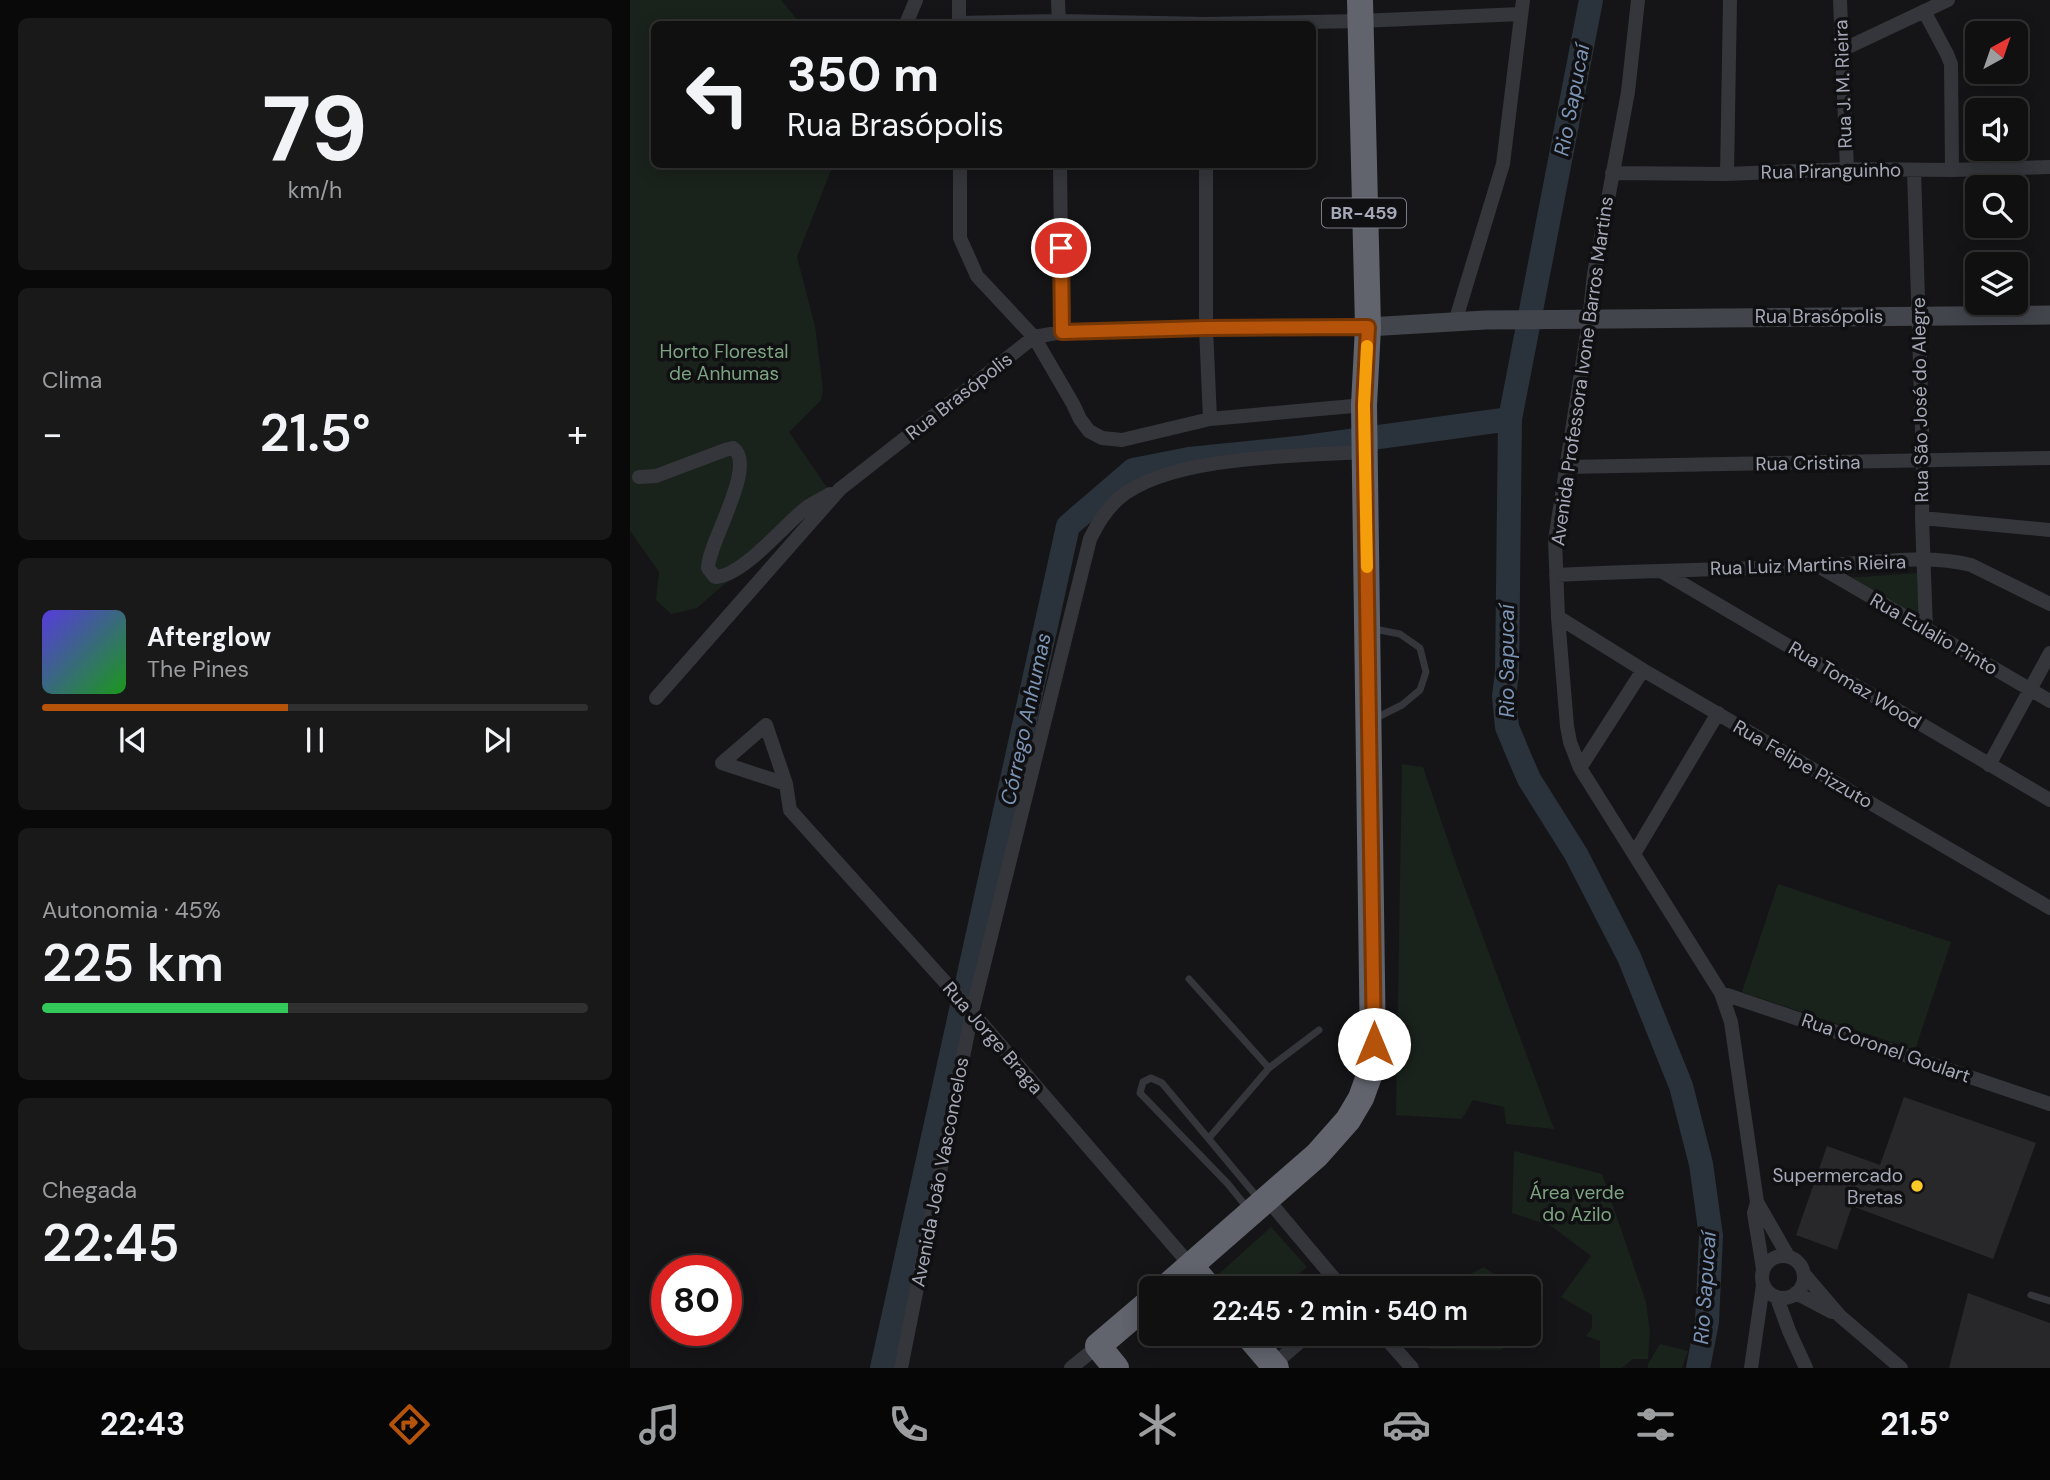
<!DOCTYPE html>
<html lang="pt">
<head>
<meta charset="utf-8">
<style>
  :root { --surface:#101011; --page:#19191a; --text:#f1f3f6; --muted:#9c9d9f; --line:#303031; --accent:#b45309 }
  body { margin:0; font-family:"DM Sans",sans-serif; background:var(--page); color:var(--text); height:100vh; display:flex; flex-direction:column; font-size:26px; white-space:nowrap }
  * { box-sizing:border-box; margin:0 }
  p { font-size:23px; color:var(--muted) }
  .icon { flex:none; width:38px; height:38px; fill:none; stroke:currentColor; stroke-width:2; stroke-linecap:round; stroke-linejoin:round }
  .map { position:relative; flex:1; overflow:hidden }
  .side { display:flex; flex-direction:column; gap:18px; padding:18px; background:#090909; width:630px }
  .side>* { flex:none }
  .hud { position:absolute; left:21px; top:21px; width:665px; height:147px; border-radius:10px; box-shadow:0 4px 18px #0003,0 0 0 2px var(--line); background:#101011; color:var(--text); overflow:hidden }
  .needle { width:46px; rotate:40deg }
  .controls { position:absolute; left:1335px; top:21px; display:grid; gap:14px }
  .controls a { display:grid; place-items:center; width:63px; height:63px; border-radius:10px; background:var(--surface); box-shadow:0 4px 18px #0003,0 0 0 2px var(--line); font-size:35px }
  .speed { position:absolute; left:21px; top:1255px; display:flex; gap:14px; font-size:35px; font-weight:700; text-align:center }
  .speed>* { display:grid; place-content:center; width:91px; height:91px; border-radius:50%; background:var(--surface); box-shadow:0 4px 18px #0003,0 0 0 2px var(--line); line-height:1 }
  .speed .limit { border:10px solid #d22; background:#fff; color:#111 }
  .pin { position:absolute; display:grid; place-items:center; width:60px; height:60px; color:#fff; margin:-30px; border:4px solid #fff; border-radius:50%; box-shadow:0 2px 7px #0007 }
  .me { position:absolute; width:77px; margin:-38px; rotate:0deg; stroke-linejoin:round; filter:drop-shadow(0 0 5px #0008) }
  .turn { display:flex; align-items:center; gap:24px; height:147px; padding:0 21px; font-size:32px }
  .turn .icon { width:91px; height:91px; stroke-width:2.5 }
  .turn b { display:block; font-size:49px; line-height:60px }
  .big { font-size:52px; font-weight:600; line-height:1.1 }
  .side .widget { flex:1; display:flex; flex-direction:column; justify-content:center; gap:10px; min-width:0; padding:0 24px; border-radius:10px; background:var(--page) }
  .side .dial { align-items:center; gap:0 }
  .dial b { font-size:91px; line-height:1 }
  .song { display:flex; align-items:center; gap:21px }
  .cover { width:84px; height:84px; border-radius:10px; background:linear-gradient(135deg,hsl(250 70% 55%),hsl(120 70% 35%)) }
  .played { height:7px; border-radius:4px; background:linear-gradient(90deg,var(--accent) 45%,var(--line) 45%) }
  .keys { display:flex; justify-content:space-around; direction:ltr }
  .heat { display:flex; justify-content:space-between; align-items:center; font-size:38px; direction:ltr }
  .charge { height:10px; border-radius:5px; background:linear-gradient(90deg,#34c759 45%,var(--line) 0) }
  .trip { position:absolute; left:509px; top:1276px; width:402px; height:70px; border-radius:10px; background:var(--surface); box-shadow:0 4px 18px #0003,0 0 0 2px var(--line); font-weight:600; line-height:70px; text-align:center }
  .dock { display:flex; height:112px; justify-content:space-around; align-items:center; background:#060607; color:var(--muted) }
  .dock .icon { width:49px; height:49px }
  .dock .current { color:var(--accent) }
  .dock b { font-size:32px; color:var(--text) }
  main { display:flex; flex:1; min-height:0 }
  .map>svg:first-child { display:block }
</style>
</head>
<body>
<main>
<section class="side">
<div class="widget dial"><b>79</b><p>km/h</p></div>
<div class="widget"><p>Clima</p>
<div class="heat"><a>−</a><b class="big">21.5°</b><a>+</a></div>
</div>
<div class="widget">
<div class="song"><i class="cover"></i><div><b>Afterglow</b><p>The Pines</p></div></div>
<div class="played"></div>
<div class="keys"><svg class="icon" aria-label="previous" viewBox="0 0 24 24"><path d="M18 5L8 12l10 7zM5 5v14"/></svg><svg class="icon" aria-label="pause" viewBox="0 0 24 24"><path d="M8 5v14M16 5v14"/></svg><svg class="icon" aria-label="next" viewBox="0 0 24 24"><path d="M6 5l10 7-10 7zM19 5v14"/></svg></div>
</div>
<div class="widget"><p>Autonomia · 45%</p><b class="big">225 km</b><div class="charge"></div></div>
<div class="widget"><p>Chegada</p><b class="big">22:45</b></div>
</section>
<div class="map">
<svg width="1420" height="1368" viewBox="0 0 1420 1368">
  <rect width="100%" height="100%" fill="#151517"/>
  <!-- green -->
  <path fill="#1a221c" d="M0 0H151L171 24H24V164L203 165 167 257 185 326 193 390 191 400 159 432 200 492 67 608 41 614 26 600 29 572 0 531Z
    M1287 573 1289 620 1216 578Z
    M772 764 793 767 826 864 924 1129 876 1124 874 1107 843 1100 832 1119 766 1115Z
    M1148 884 1321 942 1285 1050 1112 992Z
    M884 1151 972 1174 1016 1302 1020 1332 1018 1359H1003L992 1368H970V1341L956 1336 962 1328V1315L931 1297 961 1256 921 1226 882 1213Z
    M641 1227 677 1267 652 1288H592L582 1280Z
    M854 1267 882 1288H786L815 1287Z
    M809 1334H883L872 1350 799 1349 810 1335Z
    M1030 1344 1058 1351 1052 1368H1018V1364Z"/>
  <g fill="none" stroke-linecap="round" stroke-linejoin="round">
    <!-- river -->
    <path stroke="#2a323b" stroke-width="24" d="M961 0 880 419 877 673 874 696 877 727 889 756 899 779 946 854 999 957 1051 1086 1071 1164 1081 1236 1077 1322 1068 1368
      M252 1368 438 526 503 470 559 459 676 447 880 419"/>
  </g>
  <!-- building -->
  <path fill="#28282b" d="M1274 1097 1406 1143 1363 1259 1222 1206 1207 1250 1166 1235 1197 1146 1250 1165Z
    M1338 1293 1420 1323V1368H1319Z"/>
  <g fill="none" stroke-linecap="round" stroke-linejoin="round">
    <!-- lane -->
    <path stroke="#35363c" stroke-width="7" d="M744 719 772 705 790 690 796 672 790 648 770 634 744 629
      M559 979 639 1068 579 1138
      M639 1068 689 1030
      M619 1210 598 1184 510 1093 513 1082 521 1078 532 1083 628 1198
      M1401 1295 1420 1301"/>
    <!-- street -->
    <path stroke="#35363c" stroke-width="14" d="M329 0V24
      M428 0 429 24
      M1008 0 998 92 964 274 959 321 925 540 928 617 937 726 940 742 950 768 1091 993 1101 1022 1127 1202 1124 1213 1133 1269
      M1210 0 1217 169
      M1294 11 1317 54 1321 64 1322 170
      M329 23 429 21 576 24 730 21 891 14
      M276 24 286 0
      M1212 50 1318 0
      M330 164V238L347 276 404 337 443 404 450 419 459 431 472 438 492 440 580 419 734 405
      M430 164 432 332
      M576 164V328L580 419
      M1284 170 1293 461 1292 518 1296 629
      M982 173 1097 174 1217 169 1322 170 1420 167
      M1097 174 1100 0
      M825 322 873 164 893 0
      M935 467 1420 458
      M9 477 26 476 95 450 103 448C128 465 78 543 78 568L85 577C112 577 154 525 176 508 183 503 192 499 200 494
      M1292 518 1420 530
      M1188 566 1420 701
      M1031 571 1420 800
      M926 575C1013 571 1100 569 1187 566 1235 564 1295 553 1341 565L1420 604
      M928 617 1013 670 1420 908
      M26 698 210 489 404 337 432 332 576 328 738 327
      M1359 765 1420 653
      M950 768 1013 670
      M156 784 92 763 136 725 156 784 160 810 342 1012 561 1266
      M1004 854 1088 713
      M1091 993 1420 1104
      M638 1200 712 1288
      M1127 1202 1158 1256
      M1132 1277a21 21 0 1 1 42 0a21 21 0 1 1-42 0Z
      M1174 1274 1210 1316 1271 1368
      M684 1288 700 1274
      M1166 1293 1202 1312
      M1147 1298 1159 1331 1176 1368
      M752 1334 782 1368
      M643 1365 679 1334
      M271 1368 342 1012 460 539C468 523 475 511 488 499 539 455 669 456 736 452
      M441 1368 468 1346
      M1121 1368 1133 1285"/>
    <!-- secondary -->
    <path stroke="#43454c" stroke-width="19" d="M738 327 855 320 1420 315"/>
    <!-- highway -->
    <path stroke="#61636d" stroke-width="26" d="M561 1266 579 1288
      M535 1288 687 1155 718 1120 731 1098 739 1076 743 1051 734 405 738 327 730 0
      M617 1334 646 1368
      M486 1368 468 1346 522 1300"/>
  </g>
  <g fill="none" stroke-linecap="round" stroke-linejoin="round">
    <defs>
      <path id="route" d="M431 248 432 332 576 328 738 327 734 405 744 1044"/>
    </defs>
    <!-- route casing -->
    <use href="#route" stroke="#753606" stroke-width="18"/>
    <!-- route -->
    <use href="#route" stroke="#b45309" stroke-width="12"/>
    <!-- slow -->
    <path stroke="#f59e0b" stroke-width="12" d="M737 346 734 405 737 567"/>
  </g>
  <!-- markers -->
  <circle fill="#fbc928" stroke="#101012" stroke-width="2.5" cx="1287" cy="1186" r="7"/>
  <g text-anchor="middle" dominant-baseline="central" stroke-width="7" stroke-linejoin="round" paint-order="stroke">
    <!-- shield labels -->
    <rect fill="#101012" stroke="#797b86" stroke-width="2" x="692" y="198.5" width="84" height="29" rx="5"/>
    <g font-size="18" font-weight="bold" fill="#a6a9b8">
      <text x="734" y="213">BR-459</text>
    </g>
    <!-- street labels -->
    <g font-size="19" fill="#a6a9b8" stroke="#101012">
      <text transform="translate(1213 84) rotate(-92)">Rua J. M. Rieira</text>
      <text transform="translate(1201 171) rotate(-1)">Rua Piranguinho</text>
      <text x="1189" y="316">Rua Brasópolis</text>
      <text transform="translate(952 371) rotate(-82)">Avenida Professora Ivone Barros Martins</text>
      <text transform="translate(329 396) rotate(-38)">Rua Brasópolis</text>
      <text transform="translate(1290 400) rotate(-91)">Rua São José do Alegre</text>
      <text transform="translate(1178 463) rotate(-1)">Rua Cristina</text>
      <text transform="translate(1178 565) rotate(-2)">Rua Luiz Martins Rieira</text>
      <text transform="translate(1304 634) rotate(30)">Rua Eulalio Pinto</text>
      <text transform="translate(1225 685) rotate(31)">Rua Tomaz Wood</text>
      <text transform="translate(1173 764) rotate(30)">Rua Felipe Pizzuto</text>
      <text transform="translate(363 1038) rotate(49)">Rua Jorge Braga</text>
      <text transform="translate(1256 1048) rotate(19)">Rua Coronel Goulart</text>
      <text transform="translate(310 1172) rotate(-79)">Avenida João Vasconcelos</text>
    </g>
    <!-- park labels -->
    <g font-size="19" fill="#7ca482" stroke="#101012">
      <text x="94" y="351">Horto Florestal<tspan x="94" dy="22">de Anhumas</tspan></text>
      <text x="947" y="1192">Área verde<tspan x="947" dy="22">do Azilo</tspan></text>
    </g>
    <!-- poi labels -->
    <g font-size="19" fill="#a6a9b8" stroke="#101012" text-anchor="end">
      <text x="1273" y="1175">Supermercado<tspan x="1273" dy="22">Bretas</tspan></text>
    </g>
    <!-- water labels -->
    <g font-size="21" font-style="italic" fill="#7b94b5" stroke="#101012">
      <text transform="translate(942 100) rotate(-79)">Rio Sapucaí</text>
      <text transform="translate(877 661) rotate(-90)">Rio Sapucaí</text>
      <text transform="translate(396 719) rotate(-78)">Córrego Anhumas</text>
      <text transform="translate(1075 1288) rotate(-86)">Rio Sapucaí</text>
    </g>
  </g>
</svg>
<div class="controls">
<a><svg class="needle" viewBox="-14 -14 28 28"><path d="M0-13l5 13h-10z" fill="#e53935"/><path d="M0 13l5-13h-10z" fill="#9c9d9f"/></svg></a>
<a><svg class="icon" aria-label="sound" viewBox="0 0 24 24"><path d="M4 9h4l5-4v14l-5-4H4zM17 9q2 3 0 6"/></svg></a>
<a><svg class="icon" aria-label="search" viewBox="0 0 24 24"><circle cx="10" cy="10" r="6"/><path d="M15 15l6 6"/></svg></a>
<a><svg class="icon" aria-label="layers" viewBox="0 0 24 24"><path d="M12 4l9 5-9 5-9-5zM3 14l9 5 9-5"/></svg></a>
</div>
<div class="speed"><div class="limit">80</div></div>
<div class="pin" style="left:431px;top:248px;background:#d93025"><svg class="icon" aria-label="arrive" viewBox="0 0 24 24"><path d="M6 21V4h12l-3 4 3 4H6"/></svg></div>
<svg class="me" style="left:744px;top:1044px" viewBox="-20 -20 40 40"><circle r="19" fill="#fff"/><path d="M0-13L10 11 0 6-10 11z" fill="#b45309"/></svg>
<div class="trip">22:45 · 2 min · 540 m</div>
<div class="hud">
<div class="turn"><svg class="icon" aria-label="left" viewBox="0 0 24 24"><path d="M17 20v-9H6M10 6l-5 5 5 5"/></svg><div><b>350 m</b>Rua Brasópolis</div></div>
</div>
</div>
</main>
<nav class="dock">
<b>22:43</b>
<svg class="icon current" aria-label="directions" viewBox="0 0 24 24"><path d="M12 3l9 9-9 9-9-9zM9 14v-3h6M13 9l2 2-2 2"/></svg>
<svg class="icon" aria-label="music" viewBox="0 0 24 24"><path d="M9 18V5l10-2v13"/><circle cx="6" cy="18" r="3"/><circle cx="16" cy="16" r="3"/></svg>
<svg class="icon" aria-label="phone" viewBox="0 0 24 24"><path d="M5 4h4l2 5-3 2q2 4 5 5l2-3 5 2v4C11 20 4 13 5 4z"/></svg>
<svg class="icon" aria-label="climate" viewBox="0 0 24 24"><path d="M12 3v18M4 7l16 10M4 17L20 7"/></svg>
<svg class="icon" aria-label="car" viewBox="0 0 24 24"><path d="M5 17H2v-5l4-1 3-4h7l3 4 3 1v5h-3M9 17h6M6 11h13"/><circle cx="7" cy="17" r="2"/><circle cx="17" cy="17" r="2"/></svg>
<svg class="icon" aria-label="filters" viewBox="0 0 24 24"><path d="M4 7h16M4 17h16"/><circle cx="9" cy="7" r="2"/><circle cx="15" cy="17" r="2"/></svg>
<b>21.5°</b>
</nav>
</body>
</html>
